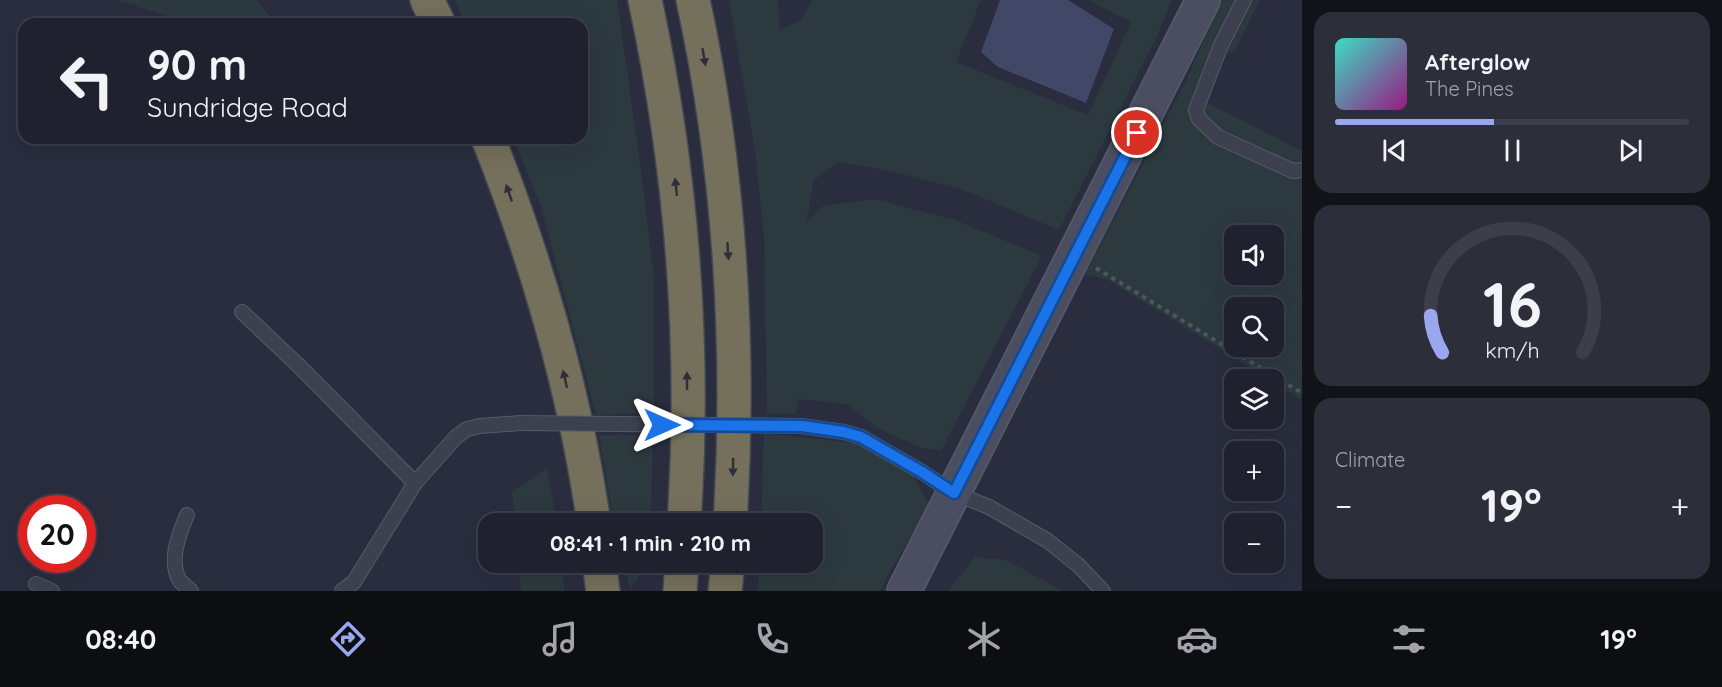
<!DOCTYPE html>
<html lang="en">
<head>
<meta charset="utf-8">
<style>
  :root { --surface:#1f222e; --page:#2c2f3a; --text:#f1f3f6; --muted:#a1a4aa; --line:#3c3f4a; --accent:#9aa6ed }
  body { margin:0; font-family:Quicksand,sans-serif; background:var(--page); color:var(--text); height:100vh; display:flex; flex-direction:column; font-size:22px; white-space:nowrap }
  * { box-sizing:border-box; margin:0 }
  p { font-size:20px; color:var(--muted) }
  .icon { flex:none; width:33px; height:33px; fill:none; stroke:currentColor; stroke-width:2; stroke-linecap:round; stroke-linejoin:round }
  .map { position:relative; flex:1; overflow:hidden }
  .sheet { display:flex; flex-direction:column; gap:12px; padding:12px; background:#111319; width:420px }
  .sheet>* { flex:none }
  .guide { position:absolute; left:18px; top:18px; width:570px; height:126px; border-radius:18px; box-shadow:0 6px 24px #0002,0 0 0 2px var(--line); background:#1f222e; color:var(--text); overflow:hidden }
  .tools { position:absolute; left:1224px; top:225px; display:grid; gap:12px }
  .tools a { display:grid; place-items:center; width:60px; height:60px; border-radius:12px; background:var(--surface); box-shadow:0 6px 24px #0002,0 0 0 2px var(--line); font-size:30px }
  .speed { position:absolute; left:18px; top:495px; display:flex; gap:12px; font-size:30px; font-weight:700; text-align:center }
  .speed>* { display:grid; place-content:center; width:78px; height:78px; border-radius:50%; background:var(--surface); box-shadow:0 6px 24px #0002,0 0 0 2px var(--line); line-height:1 }
  .speed .limit { border:9px solid #d22; background:#fff; color:#111 }
  .pin { position:absolute; display:grid; place-items:center; width:51px; height:51px; color:#fff; margin:-26px; border:3px solid #fff; border-radius:50%; box-shadow:0 2px 6px #0007 }
  .me { position:absolute; width:66px; margin:-33px; rotate:90deg; stroke-linejoin:round; filter:drop-shadow(0 0 4px #0008) }
  .turn { display:flex; align-items:center; gap:21px; height:126px; padding:0 30px; font-size:27px }
  .turn .icon { width:78px; height:78px; stroke-width:2.5 }
  .turn b { display:block; font-size:42px; line-height:51px }
  .big { font-size:45px; font-weight:700; line-height:1.1 }
  .sheet .tile { flex:1; display:flex; flex-direction:column; justify-content:center; gap:9px; min-width:0; padding:0 21px; border-radius:18px; background:var(--page) }
  .sheet .dial { align-items:center; gap:0 }
  .dial svg { height:156px; overflow:visible; fill:none; stroke:var(--line); stroke-width:7; stroke-linecap:round; text-anchor:middle }
  .dial text { fill:var(--text); stroke:none }
  .song { display:flex; align-items:center; gap:18px }
  .cover { width:72px; height:72px; border-radius:9px; background:linear-gradient(135deg,hsl(170 70% 55%),hsl(310 70% 35%)) }
  .played { height:6px; border-radius:3px; background:linear-gradient(90deg,var(--accent) 45%,var(--line) 45%) }
  .keys { display:flex; justify-content:space-around; direction:ltr }
  .heat { display:flex; justify-content:space-between; align-items:center; font-size:33px; direction:ltr }
  .trip { position:absolute; left:478px; top:513px; width:345px; height:60px; border-radius:18px; background:var(--surface); box-shadow:0 6px 24px #0002,0 0 0 2px var(--line); font-weight:700; line-height:60px; text-align:center }
  .menu { display:flex; height:96px; justify-content:space-around; align-items:center; background:#0c0e12; color:var(--muted) }
  .menu .icon { width:42px; height:42px }
  .menu .on { color:var(--accent) }
  .menu b { font-size:27px; color:var(--text) }
  main { display:flex; flex:1; min-height:0 }
  .map>svg:first-child { display:block }
</style>
</head>
<body>
<main>
<div class="map">
<svg width="1302" height="591" viewBox="0 0 1302 591">
  <rect width="100%" height="100%" fill="#292d3e"/>
  <!-- green -->
  <path fill="#2c3a40" fill-rule="evenodd" d="M117 0H256L277 24H191Z
    M455 0H617L643 185 654 281V412L596 415 541 207 513 138H582V24H465Z
    M729 0H778L779 30 801 20 812 0H981L956 62 1088 115 1131 22 1088 0H1172L1159 32 1059 230 961 189 890 171 839 162 814 180 806 223 823 206 874 199 955 220 1042 256 941 451 922 448 879 429 847 404 798 399 796 414H767L764 236 755 151Z
    M1222 0H1260L1236 49 1214 62 1198 98 1302 151V393L1300 399 1274 383V380L1269 379 1108 280 1085 274 1186 81ZM1234 236H1274V274H1234ZM1234 308H1274V346H1234Z
    M764 433 854 443 895 463 913 476 930 506 893 566 880 591H758L759 563 813 562V524L761 523Z
    M599 435H653L651 523H614Z
    M547 468 557 523H515L512 492Z
    M975 557 1006 560 1063 591H948Z
    M519 563H563L564 591H521Z
    M624 563H642L638 579 630 589Z"/>
  <!-- water -->
  <path fill="#414766" d="M1000 0H1068L1114 29 1086 103 998 67 981 52Z"/>
  <g fill="none" stroke-linecap="round" stroke-linejoin="round">
    <defs>
      <path id="lane" d="M1244 0 1221 45 1196 110 1199 119 1218 137 1293 171 1302 170
        M242 312 299 366 415 483
        M802 426 844 432 861 437 922 472 954 493 989 507 1048 541 1078 565 1103 591
        M187 515C179 534 168 561 180 581 183 584 188 588 191 591
        M36 584 52 591
        M342 591 354 582 415 483 456 437 467 429 480 426 521 423"/>
      <path id="secondary" d="M904 591 1203 0"/>
      <path id="highway" d="M427 0 439 24
        M645 0C682 172 696 348 684 524
        M693 0C730 169 741 351 730 524
        M488 138C537 262 575 391 594 524
        M599 562 603 591
        M680 591 682 562
        M725 591 728 562"/>
    </defs>
    <!-- lane casing -->
    <use href="#lane" stroke="#575b69" stroke-width="16"/>
    <!-- secondary casing -->
    <use href="#secondary" stroke="#575b69" stroke-width="36"/>
    <!-- highway casing -->
    <use href="#highway" stroke="#444856" stroke-width="36"/>
    <!-- path -->
    <path stroke="#4b575e" stroke-width="4" stroke-dasharray="4.5 4.5" stroke-linecap="butt" d="M1096 268 1302 393"/>
    <!-- lane -->
    <use href="#lane" stroke="#3d404f" stroke-width="14"/>
    <!-- secondary -->
    <use href="#secondary" stroke="#4b4e61" stroke-width="33"/>
    <!-- highway -->
    <use href="#highway" stroke="#74705b" stroke-width="33"/>
    <defs>
      <path id="lane-bridge" d="M521 423 802 426"/>
    </defs>
    <!-- lane-bridge casing -->
    <use href="#lane-bridge" stroke="#575b69" stroke-width="16" stroke-linecap="butt"/>
    <!-- lane-bridge -->
    <use href="#lane-bridge" stroke="#3d404f" stroke-width="14"/>
  </g>
  <!-- one-way arrows -->
  <defs><path id="oneway-solid" d="M-6-.8H1V-3.2L6.5 0L1 3.2V.8H-6Z" transform="scale(1.5)"/></defs>
  <g fill="#2d2f3a">
    <use href="#oneway-solid" transform="translate(704 57) rotate(80)"/>
    <use href="#oneway-solid" transform="translate(676 187) rotate(-96)"/>
    <use href="#oneway-solid" transform="translate(509 193) rotate(-109)"/>
    <use href="#oneway-solid" transform="translate(728 251) rotate(86)"/>
    <use href="#oneway-solid" transform="translate(565 379) rotate(-103)"/>
    <use href="#oneway-solid" transform="translate(687 381) rotate(-90)"/>
    <use href="#oneway-solid" transform="translate(733 467) rotate(91)"/>
  </g>
  <g fill="none" stroke-linecap="round" stroke-linejoin="round">
    <defs>
      <path id="route" d="M662 425 802 426 844 432 861 437 922 472 954 493 1137 133"/>
    </defs>
    <!-- route casing -->
    <use href="#route" stroke="#114b97" stroke-width="15"/>
    <!-- route -->
    <use href="#route" stroke="#1a73e8" stroke-width="10"/>
  </g>
</svg>
<div class="tools">
<a><svg class="icon" aria-label="sound" viewBox="0 0 24 24"><path d="M4 9h4l5-4v14l-5-4H4zM17 9q2 3 0 6"/></svg></a>
<a><svg class="icon" aria-label="search" viewBox="0 0 24 24"><circle cx="10" cy="10" r="6"/><path d="M15 15l6 6"/></svg></a>
<a><svg class="icon" aria-label="layers" viewBox="0 0 24 24"><path d="M12 4l9 5-9 5-9-5zM3 14l9 5 9-5"/></svg></a>
<a>+</a>
<a>−</a>
</div>
<div class="speed"><div class="limit">20</div></div>
<div class="pin" style="left:1137px;top:133px;background:#d93025"><svg class="icon" aria-label="arrive" viewBox="0 0 24 24"><path d="M6 21V4h12l-3 4 3 4H6"/></svg></div>
<svg class="me" style="left:662px;top:425px" viewBox="-20 -20 40 40"><path d="M0-17L14 15 0 8-14 15z" fill="#1a73e8" stroke="#fff" stroke-width="4"/></svg>
<div class="trip">08:41 · 1 min · 210 m</div>
<div class="guide">
<div class="turn"><svg class="icon" aria-label="left" viewBox="0 0 24 24"><path d="M17 20v-9H6M10 6l-5 5 5 5"/></svg><div><b>90 m</b>Sundridge Road</div></div>
</div>
</div>
<section class="sheet">
<div class="tile">
<div class="song"><i class="cover"></i><div><b>Afterglow</b><p>The Pines</p></div></div>
<div class="played"></div>
<div class="keys"><svg class="icon" aria-label="previous" viewBox="0 0 24 24"><path d="M18 5L8 12l10 7zM5 5v14"/></svg><svg class="icon" aria-label="pause" viewBox="0 0 24 24"><path d="M8 5v14M16 5v14"/></svg><svg class="icon" aria-label="next" viewBox="0 0 24 24"><path d="M6 5l10 7-10 7zM19 5v14"/></svg></div>
</div>
<div class="tile dial"><svg viewBox="0 0 100 80">
<path d="M14 69A42 42 0 1 1 86 69"/>
<path d="M14 69A42 42 0 0 1 8 50" stroke="#9aa6ed"/>
<text x="50" y="56" font-size="32" font-weight="700">16</text>
<text x="50" y="72" font-size="11">km/h</text>
</svg></div>
<div class="tile"><p>Climate</p>
<div class="heat"><a>−</a><b class="big">19°</b><a>+</a></div>
</div>
</section>
</main>
<nav class="menu">
<b>08:40</b>
<svg class="icon on" aria-label="directions" viewBox="0 0 24 24"><path d="M12 3l9 9-9 9-9-9zM9 14v-3h6M13 9l2 2-2 2"/></svg>
<svg class="icon" aria-label="music" viewBox="0 0 24 24"><path d="M9 18V5l10-2v13"/><circle cx="6" cy="18" r="3"/><circle cx="16" cy="16" r="3"/></svg>
<svg class="icon" aria-label="phone" viewBox="0 0 24 24"><path d="M5 4h4l2 5-3 2q2 4 5 5l2-3 5 2v4C11 20 4 13 5 4z"/></svg>
<svg class="icon" aria-label="climate" viewBox="0 0 24 24"><path d="M12 3v18M4 7l16 10M4 17L20 7"/></svg>
<svg class="icon" aria-label="car" viewBox="0 0 24 24"><path d="M5 17H2v-5l4-1 3-4h7l3 4 3 1v5h-3M9 17h6M6 11h13"/><circle cx="7" cy="17" r="2"/><circle cx="17" cy="17" r="2"/></svg>
<svg class="icon" aria-label="filters" viewBox="0 0 24 24"><path d="M4 7h16M4 17h16"/><circle cx="9" cy="7" r="2"/><circle cx="15" cy="17" r="2"/></svg>
<b>19°</b>
</nav>
</body>
</html>
